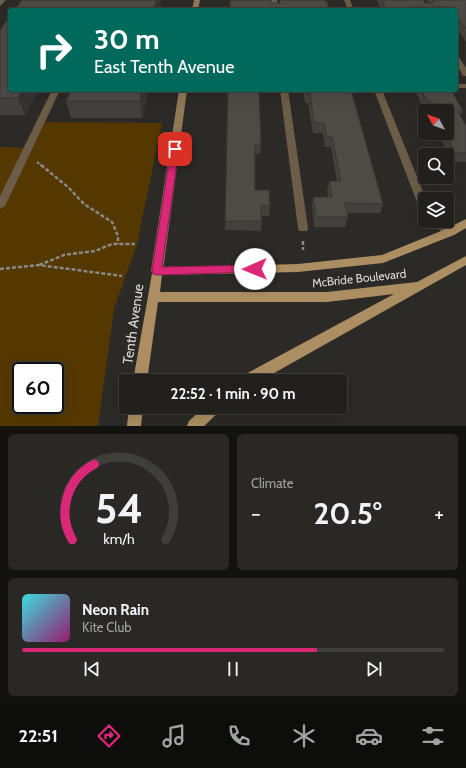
<!DOCTYPE html>
<html lang="en">
<head>
<meta charset="utf-8">
<style>
  :root { --surface:#21201c; --page:#292825; --text:#f1f3f6; --muted:#a2a3a3; --line:#3e3e3b; --accent:#db2777 }
  body { margin:0; font-family:Cabin,sans-serif; background:var(--page); color:var(--text); height:100vh; display:flex; flex-direction:column; font-size:15px; white-space:nowrap }
  * { box-sizing:border-box; margin:0 }
  p { font-size:13px; color:var(--muted) }
  .icon { flex:none; width:22px; height:22px; fill:none; stroke:currentColor; stroke-width:2; stroke-linecap:round; stroke-linejoin:round }
  .map { position:relative; height:426px; overflow:hidden }
  .details { display:flex; flex-direction:column; gap:8px; padding:8px; background:#12120f; flex:1 }
  .details>* { flex:none }
  .guide { position:absolute; left:8px; top:8px; width:450px; height:84px; border-radius:4px; box-shadow:0 4px 16px #0002,0 0 0 1px var(--line); background:#00695c; color:#fff; overflow:hidden }
  .needle { width:26px; rotate:310deg }
  .buttons { position:absolute; left:418px; top:104px; display:grid; gap:8px }
  .buttons a { display:grid; place-items:center; width:36px; height:36px; border-radius:4px; background:var(--surface); box-shadow:0 4px 16px #0002,0 0 0 1px var(--line); font-size:20px }
  .speed { position:absolute; left:12px; top:362px; display:flex; gap:8px; font-size:20px; font-weight:700; text-align:center }
  .speed>* { display:grid; place-content:center; width:52px; height:52px; border-radius:50%; background:var(--surface); box-shadow:0 4px 16px #0002,0 0 0 1px var(--line); line-height:1 }
  .speed .limit { border:2px solid #111; border-radius:6px; background:#fff; color:#111 }
  .pin { position:absolute; display:grid; place-items:center; width:34px; height:34px; color:#fff; margin:-17px; border-radius:8px; box-shadow:0 2px 6px #0006 }
  .me { position:absolute; width:44px; margin:-22px; rotate:269deg; stroke-linejoin:round; filter:drop-shadow(0 0 3px #0008) }
  .turn { display:flex; align-items:center; gap:14px; height:84px; padding:0 20px; font-size:18px }
  .turn .icon { width:52px; height:52px; stroke-width:2.5 }
  .turn b { display:block; font-size:28px; line-height:34px }
  .big { font-size:30px; font-weight:700; line-height:1.1 }
  .details .widget { flex:1; display:flex; flex-direction:column; justify-content:center; gap:6px; min-width:0; padding:0 14px; border-radius:6px; background:var(--page) }
  .details .dial { align-items:center; gap:0 }
  .dial svg { height:104px; overflow:visible; fill:none; stroke:var(--line); stroke-width:7; stroke-linecap:round; text-anchor:middle }
  .dial text { fill:var(--text); stroke:none }
  .song { display:flex; align-items:center; gap:12px }
  .cover { width:48px; height:48px; border-radius:6px; background:linear-gradient(135deg,hsl(180 70% 55%),hsl(320 70% 35%)) }
  .played { height:4px; border-radius:2px; background:linear-gradient(90deg,var(--accent) 70%,var(--line) 70%) }
  .keys { display:flex; justify-content:space-around; direction:ltr }
  .heat { display:flex; justify-content:space-between; align-items:center; font-size:22px; direction:ltr }
  .details .tiles { flex:1; display:grid; gap:8px; grid-template-columns:1fr 1fr }
  .widget:last-child { grid-column:span 2 }
  .trip { position:absolute; left:119px; top:374px; width:228px; height:40px; border-radius:4px; background:var(--surface); box-shadow:0 4px 16px #0002,0 0 0 1px var(--line); font-weight:700; line-height:40px; text-align:center }
  .tab-bar { display:flex; height:64px; justify-content:space-around; align-items:center; background:#0d0d0b; color:var(--muted) }
  .tab-bar .icon { width:28px; height:28px }
  .tab-bar .selected { color:var(--accent) }
  .tab-bar b { font-size:18px; color:var(--text) }
  .map>svg:first-child { display:block }
</style>
</head>
<body>
<div class="map">
<svg width="466" height="426" viewBox="0 0 466 426">
  <rect width="100%" height="100%" fill="#2c2a26"/>
  <!-- green -->
  <path fill="#553800" fill-rule="evenodd" d="M41 122 162 123 137 244 114 309 98 426H0V147L29 148ZM21 371H55V405H21Z"/>
  <g fill="none" stroke-linecap="round" stroke-linejoin="round">
    <!-- path-far1 -->
    <path stroke="#8b8986" stroke-width="2" stroke-dasharray="3 1.5" stroke-linecap="butt" d="M37 162 42 166"/>
    <!-- path -->
    <path stroke="#8b8986" stroke-width="2.5" stroke-dasharray="4 2" stroke-linecap="butt" d="M41 165 68 187 84 204 112 222 118 236V244
      M303 241V250
      M39 265 64 255 95 251 112 244H135
      M0 269 39 265 122 276"/>
    <!-- service -->
    <path fill="#6c5d48" fill-rule="evenodd" d="M271 0H277L278 10H272Z
      M456 55 458 56 466 68V76H463L456 63Z
      M456 84H466V88H456Z
      M52 90H60L5 206 0 209V196Z
      M280 90H288L308 228 307 231H299L298 228Z"/>
    <!-- minor -->
    <path fill="#6c5d48" fill-rule="evenodd" d="M0 0H6L0 6Z
      M344 0H350L354 10H348Z
      M374 90H382L426 199 425 214 420 210Z
      M429 221H441L455 232 454 235H446Z"/>
    <!-- secondary -->
    <path fill="#907957" fill-rule="evenodd" d="M194 0H200L198 10H192Z
      M179 90H187L163 271 161 274 157 275 153 274 151 271Z"/>
    <!-- primary -->
    <path fill="#ac8e62" fill-rule="evenodd" d="M466 219V228L454 235 383 263 298 272 162 275 160 292H327L417 282 466 256V265L260 381H240L242 376 394 294 327 302H158L147 381H133L153 268 298 264 382 255 446 229Z
      M129 407H143L141 426H127Z
      M204 407H221L219 412 204 426H187L189 421Z"/>
  </g>
  <!-- wall -->
  <path fill="#43403d" d="M377 0H423L425 3H428L426 0H466V42L456 27V10H381Z
    M0 30 39 90 25 115H0Z
    M149 90 142 118H71L66 101Z
    M228 90 261 144 260 154H255V190L270 206 269 216H262L261 231 225 230Z
    M303 90H351L383 204 380 213H347L348 217 345 227H314L312 206 313 197H328L327 191 329 181H337L331 147H325L323 133H313L308 103H305Z
    M415 90H451L463 111 461 116 466 126V162H451L442 141H440L436 133H447V111H427V110H424Z"/>
  <!-- shaded-wall -->
  <path fill="#373432" d="M157 0H161V8L160 10H153Z
    M23 90H39L25 115 18 98Z
    M142 90H149L142 118 140 101Z"/>
  <!-- building -->
  <path fill="#4e4b47" stroke="#373432" d="M22 0H157L153 10H14Z
    M230 0H271V3H280L279 0H324V1H327L329 10H230Z
    M382 0H423L425 3H433L434 1 433 0H466V29L456 15V10H452L450 7H411L413 10H386Z
    M10 16V90H23L18 98H0V30Z
    M71 90H142L140 101H66Z
    M228 90H259L261 144H255V190H269L270 206H261L262 221H225Z
    M306 90H351L383 204 345 203 348 217H316L313 197H332L329 181H341L332 137H327L324 123H314L310 94H306Z
    M421 90H451L463 111H458L466 126V153H455L446 133H447V111H434L430 101H427Z"/>
  <!-- route -->
  <path fill="#db2777" stroke="#8e194d" d="M175 146 179 149 162 267 255 265 259 266 260 269 259 272 157 275 153 274 152 271 171 149Z"/>
  <g text-anchor="middle" dominant-baseline="central" stroke-width="3" stroke-linejoin="round" paint-order="stroke">
    <!-- street labels -->
    <g font-size="12" fill="#dbdad7" stroke="#2c2a26">
      <text transform="translate(359 278) rotate(-6)">McBride Boulevard</text>
    </g>
    <!-- near-street labels -->
    <g font-size="14" fill="#dbdad7" stroke="#2c2a26">
      <text transform="translate(133 324) rotate(-82)">Tenth Avenue</text>
    </g>
  </g>
</svg>
<div class="buttons">
<a><svg class="needle" viewBox="-14 -14 28 28"><path d="M0-13l5 13h-10z" fill="#e53935"/><path d="M0 13l5-13h-10z" fill="#a2a3a3"/></svg></a>
<a><svg class="icon" aria-label="search" viewBox="0 0 24 24"><circle cx="10" cy="10" r="6"/><path d="M15 15l6 6"/></svg></a>
<a><svg class="icon" aria-label="layers" viewBox="0 0 24 24"><path d="M12 4l9 5-9 5-9-5zM3 14l9 5 9-5"/></svg></a>
</div>
<div class="speed"><div class="limit">60</div></div>
<div class="pin" style="left:175px;top:149px;background:#d93025"><svg class="icon" aria-label="arrive" viewBox="0 0 24 24"><path d="M6 21V4h12l-3 4 3 4H6"/></svg></div>
<svg class="me" style="left:255px;top:269px" viewBox="-20 -20 40 40"><circle r="19" fill="#fff"/><path d="M0-13L10 11 0 6-10 11z" fill="#db2777"/></svg>
<div class="trip">22:52 · 1 min · 90 m</div>
<div class="guide">
<div class="turn"><svg class="icon" aria-label="right" viewBox="0 0 24 24"><path d="M7 20v-9h11M14 6l5 5-5 5"/></svg><div><b>30 m</b>East Tenth Avenue</div></div>
</div>
</div>
<section class="details">
<div class="tiles">
<div class="widget dial"><svg viewBox="0 0 100 80">
<path d="M14 69A42 42 0 1 1 86 69"/>
<path d="M14 69A42 42 0 0 1 31 11" stroke="#db2777"/>
<text x="50" y="56" font-size="32" font-weight="700">54</text>
<text x="50" y="72" font-size="11">km/h</text>
</svg></div>
<div class="widget"><p>Climate</p>
<div class="heat"><a>−</a><b class="big">20.5°</b><a>+</a></div>
</div>
<div class="widget">
<div class="song"><i class="cover"></i><div><b>Neon Rain</b><p>Kite Club</p></div></div>
<div class="played"></div>
<div class="keys"><svg class="icon" aria-label="previous" viewBox="0 0 24 24"><path d="M18 5L8 12l10 7zM5 5v14"/></svg><svg class="icon" aria-label="pause" viewBox="0 0 24 24"><path d="M8 5v14M16 5v14"/></svg><svg class="icon" aria-label="next" viewBox="0 0 24 24"><path d="M6 5l10 7-10 7zM19 5v14"/></svg></div>
</div>
</div>
</section>
<nav class="tab-bar">
<b>22:51</b>
<svg class="icon selected" aria-label="directions" viewBox="0 0 24 24"><path d="M12 3l9 9-9 9-9-9zM9 14v-3h6M13 9l2 2-2 2"/></svg>
<svg class="icon" aria-label="music" viewBox="0 0 24 24"><path d="M9 18V5l10-2v13"/><circle cx="6" cy="18" r="3"/><circle cx="16" cy="16" r="3"/></svg>
<svg class="icon" aria-label="phone" viewBox="0 0 24 24"><path d="M5 4h4l2 5-3 2q2 4 5 5l2-3 5 2v4C11 20 4 13 5 4z"/></svg>
<svg class="icon" aria-label="climate" viewBox="0 0 24 24"><path d="M12 3v18M4 7l16 10M4 17L20 7"/></svg>
<svg class="icon" aria-label="car" viewBox="0 0 24 24"><path d="M5 17H2v-5l4-1 3-4h7l3 4 3 1v5h-3M9 17h6M6 11h13"/><circle cx="7" cy="17" r="2"/><circle cx="17" cy="17" r="2"/></svg>
<svg class="icon" aria-label="filters" viewBox="0 0 24 24"><path d="M4 7h16M4 17h16"/><circle cx="9" cy="7" r="2"/><circle cx="15" cy="17" r="2"/></svg>
</nav>
</body>
</html>
